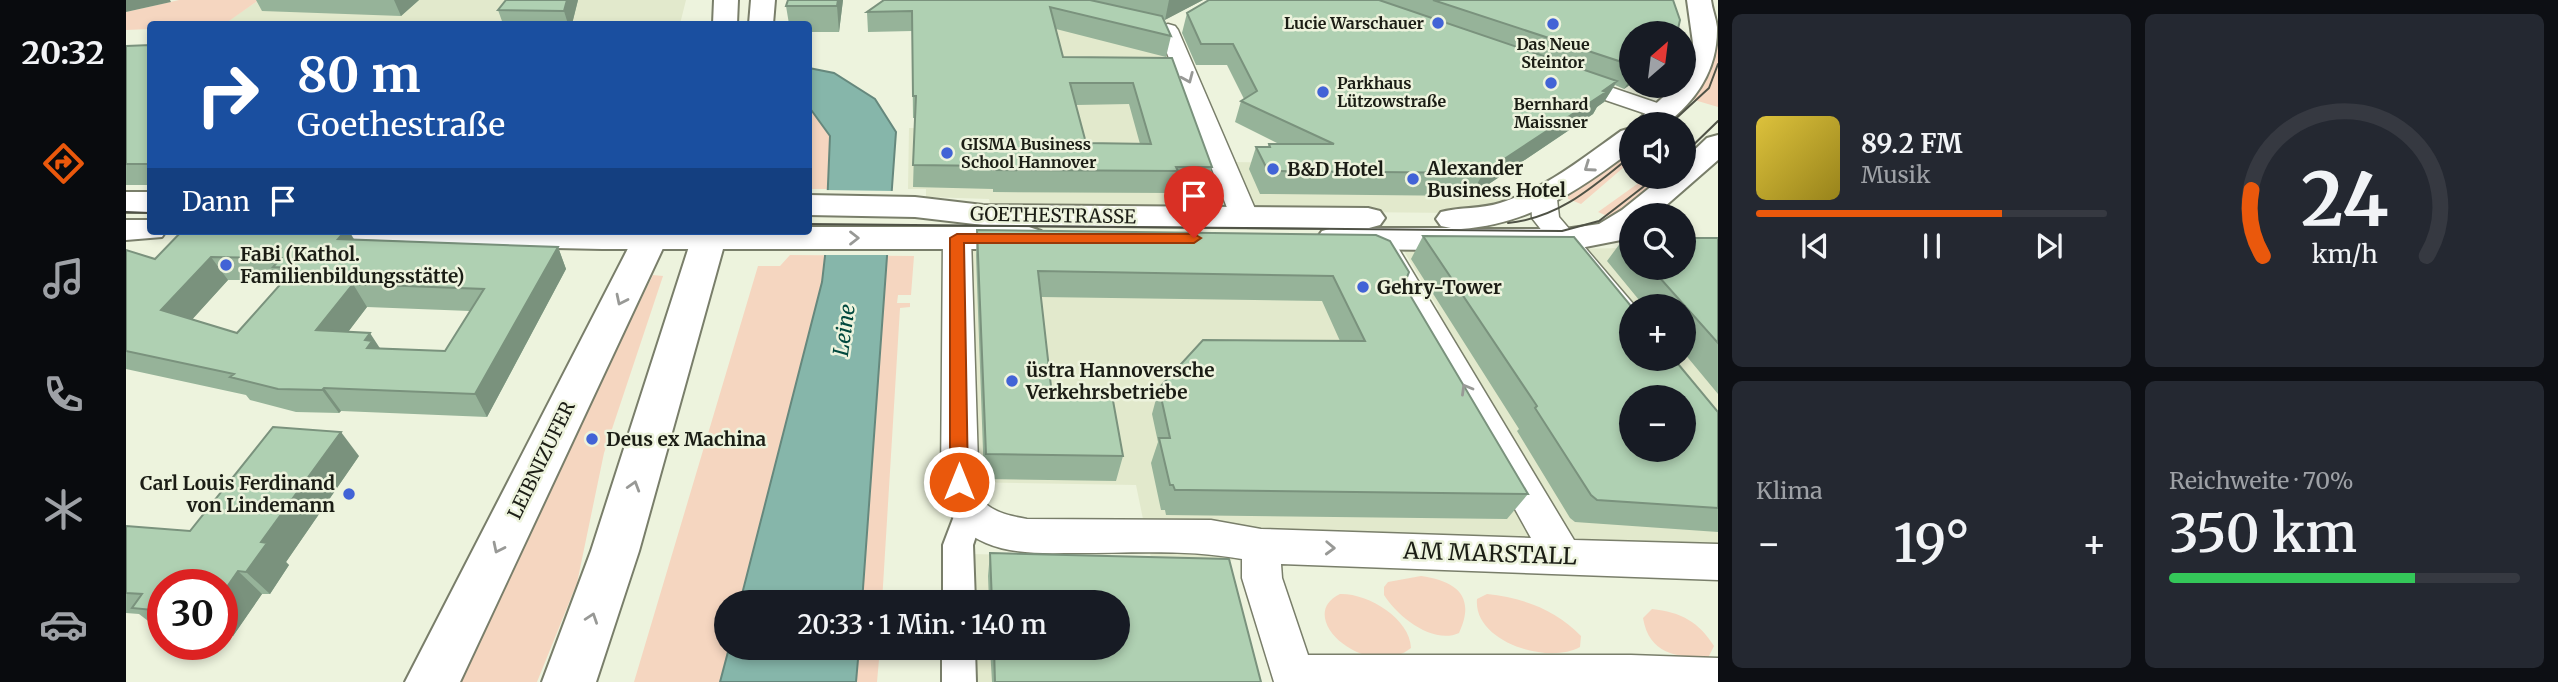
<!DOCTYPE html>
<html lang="de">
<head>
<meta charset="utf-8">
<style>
  :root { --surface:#171b24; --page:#242831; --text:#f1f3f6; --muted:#9ea1a6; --line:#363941; --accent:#ea580c }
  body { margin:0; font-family:Merriweather,serif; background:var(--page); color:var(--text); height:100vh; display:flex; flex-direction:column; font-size:26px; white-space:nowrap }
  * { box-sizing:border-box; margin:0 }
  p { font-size:23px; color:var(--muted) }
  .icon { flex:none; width:38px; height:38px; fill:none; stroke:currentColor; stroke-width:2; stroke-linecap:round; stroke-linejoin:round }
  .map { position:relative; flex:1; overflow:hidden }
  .details { display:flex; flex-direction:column; gap:14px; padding:14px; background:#0d0f14; width:840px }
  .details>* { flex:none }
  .hud { position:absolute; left:21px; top:21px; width:665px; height:214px; border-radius:7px; box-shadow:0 4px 10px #0003; background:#1a4fa0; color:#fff; overflow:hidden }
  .needle { width:46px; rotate:28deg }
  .fabs { position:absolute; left:1493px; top:21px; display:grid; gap:14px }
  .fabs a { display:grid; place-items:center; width:77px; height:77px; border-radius:50%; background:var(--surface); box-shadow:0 4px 10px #0003; font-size:35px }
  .speed { position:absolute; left:21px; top:569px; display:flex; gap:14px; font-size:35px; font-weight:700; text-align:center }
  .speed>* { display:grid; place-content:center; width:91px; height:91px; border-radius:50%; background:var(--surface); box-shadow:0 4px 10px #0003; line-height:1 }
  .speed .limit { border:10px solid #d22; background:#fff; color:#111 }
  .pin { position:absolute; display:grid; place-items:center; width:60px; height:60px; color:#fff; margin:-72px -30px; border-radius:50% 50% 50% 0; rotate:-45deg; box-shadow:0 0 7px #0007 }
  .pin .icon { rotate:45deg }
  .me { position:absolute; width:77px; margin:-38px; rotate:0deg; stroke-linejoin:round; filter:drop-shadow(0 0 5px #0008) }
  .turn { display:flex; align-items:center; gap:24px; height:147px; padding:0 35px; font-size:32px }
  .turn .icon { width:91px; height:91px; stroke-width:2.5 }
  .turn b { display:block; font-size:49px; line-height:60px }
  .then { display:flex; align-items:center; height:66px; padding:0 35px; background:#0003; gap:14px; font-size:26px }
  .big { font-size:52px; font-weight:600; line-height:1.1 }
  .details .tile { flex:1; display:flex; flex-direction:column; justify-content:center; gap:10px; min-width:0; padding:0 24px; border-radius:10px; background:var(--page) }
  .details .dial { align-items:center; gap:0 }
  .dial svg { height:182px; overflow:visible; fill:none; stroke:var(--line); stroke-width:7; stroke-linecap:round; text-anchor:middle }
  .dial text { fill:var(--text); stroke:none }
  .song { display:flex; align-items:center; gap:21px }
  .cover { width:84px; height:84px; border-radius:10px; background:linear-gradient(135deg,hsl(50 70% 55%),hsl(50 70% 35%)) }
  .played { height:7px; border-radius:4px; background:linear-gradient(90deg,var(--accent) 70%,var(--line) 70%) }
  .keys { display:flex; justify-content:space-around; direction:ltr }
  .heat { display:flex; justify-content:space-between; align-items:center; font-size:38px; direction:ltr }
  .charge { height:10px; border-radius:5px; background:linear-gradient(90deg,#34c759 70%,var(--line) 0) }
  .details .tiles { flex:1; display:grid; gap:14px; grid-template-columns:repeat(2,1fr) }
  .trip { position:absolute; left:588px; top:590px; width:416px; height:70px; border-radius:35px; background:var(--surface); box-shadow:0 4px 10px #0003; font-weight:600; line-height:70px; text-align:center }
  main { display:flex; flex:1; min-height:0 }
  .tab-bar { display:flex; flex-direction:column; width:126px; justify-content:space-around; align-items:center; background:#090b0e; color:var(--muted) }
  .tab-bar .icon { width:49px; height:49px }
  .tab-bar .on { color:var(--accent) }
  .tab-bar b { font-size:32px; color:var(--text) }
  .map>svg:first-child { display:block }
</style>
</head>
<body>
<main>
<nav class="tab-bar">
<b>20:32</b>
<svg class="icon on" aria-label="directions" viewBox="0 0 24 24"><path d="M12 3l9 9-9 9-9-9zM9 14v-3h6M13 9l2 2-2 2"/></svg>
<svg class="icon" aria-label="music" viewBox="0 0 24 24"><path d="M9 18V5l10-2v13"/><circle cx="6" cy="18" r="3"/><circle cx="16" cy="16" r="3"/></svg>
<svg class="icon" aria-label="phone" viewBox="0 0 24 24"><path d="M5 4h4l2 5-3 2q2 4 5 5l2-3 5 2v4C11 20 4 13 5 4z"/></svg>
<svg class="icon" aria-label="climate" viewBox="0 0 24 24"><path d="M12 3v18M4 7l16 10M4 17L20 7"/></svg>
<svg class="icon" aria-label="car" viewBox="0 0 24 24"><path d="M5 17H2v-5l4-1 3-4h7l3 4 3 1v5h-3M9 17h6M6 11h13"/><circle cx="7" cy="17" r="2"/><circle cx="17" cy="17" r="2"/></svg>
</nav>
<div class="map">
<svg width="1592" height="682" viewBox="0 0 1592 682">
  <rect width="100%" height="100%" fill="#edf3dd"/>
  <!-- built -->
  <path fill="#e2e9cc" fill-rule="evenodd" d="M133 0H560L554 24 99 23Z
    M928 6 1030 31 1106 211 865 207 863 199 800 197V189H782L783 128 948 130 927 46Z
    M1308 156 1391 198 1365 207 1331 213 1121 211 1101 162 1299 164Z
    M835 247 1282 309 1313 310 1278 251 1505 248V268H1558L1592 248V562L1135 546 1096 565 1127 682H847L846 648H992V602H845L844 554 1025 558 1010 485 837 482ZM1505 306H1558V359H1505ZM1505 397H1558V450H1505Z"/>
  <!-- green -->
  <path fill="#f5d6c0" d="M53 0H133L100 23 141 24H24V29L0 30V12Z
    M1587 43 1592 44V107L1565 99 1584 68Z
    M682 107 704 136 701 189H683Z
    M1505 147V161L1455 204 1440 198Z
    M1521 177H1543L1486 218 1472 212Z
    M664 255 788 256 785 295H772L771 303H784V307L774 308 756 602H600V648H754L751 682H508L632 266H654Z
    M527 275 537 276 478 453 451 583 411 682H326Z
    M1295 576C1331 581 1350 597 1333 633 1307 645 1271 616 1258 595V587L1262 582Z
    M1214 594C1241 593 1284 618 1285 648 1242 682 1166 617 1214 594Z
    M1361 594C1398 598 1430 610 1455 636L1454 647C1422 665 1347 642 1351 599Z
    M1526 609C1555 612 1573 622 1588 646L1582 658C1550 657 1523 654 1517 618Z"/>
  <!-- water -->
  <path fill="#86b6aa" stroke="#66887d" stroke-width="2" d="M683 68 708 73 749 99 770 132 736 602H614L696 282 699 256 704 136 683 107Z
    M603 648H733L730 682H594Z"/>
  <!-- pier -->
  <path fill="#edf3dd" d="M697 190 769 191 766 255H696Z"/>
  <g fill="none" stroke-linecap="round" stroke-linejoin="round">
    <defs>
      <path id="pedestrian" d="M843 500 853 503 858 512 847 545 849 602H817V545L833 503Z
        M816 648H849L850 682H816Z"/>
      <path id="minor" d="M1042 24 1049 26 1052 30 1133 218 1129 224 1119 226 1109 224 1105 218 1032 30 1035 26Z
        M1443 73 1546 108 1550 113 1546 118 1538 120 1435 85 1432 80 1435 75Z
        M1418 191 1427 193 1431 199 1433 217 1509 306H1505V333L1494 330 1406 218 1405 199 1409 193Z
        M831 229 841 232 845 238 853 496C863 512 884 516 901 519L1085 520 1135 529 1405 538 1243 246 1247 240 1257 237 1267 240 1271 246 1448 540 1592 544V580L1155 564 1156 578 1182 655H1505L1592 658V682H1148L1116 578V559C1061 549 1005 553 950 553 919 553 888 555 860 543 833 532 818 510 815 482L817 238 821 232Z"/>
      <path id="tertiary" d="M1561 0H1585C1586 9 1590 18 1591 27 1592 69 1571 100 1540 124H1508L1549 86H1558V75L1567 43Z
        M1505 128V151C1452 191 1403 224 1335 229H1439L1473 224 1496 210 1537 177H1558V160L1581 138 1592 135V160L1529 215H1505V233L1495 240 1439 251 1208 249 1196 245 1191 238 1196 231 1207 228 857 225 789 217 682 215V195L789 197 857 205 1242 208 1254 211 1259 218 1254 225 1243 228H1325L1315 226 1310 219 1315 212C1335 207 1355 209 1374 203 1419 189 1457 158 1495 131Z
        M0 192H24V212H0Z
        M0 220H24V231H40L36 237 0 240Z
        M682 227H903L915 231 920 238 915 245 903 249H476L79 241 67 238 62 231H682Z"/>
      <path id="secondary" d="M588 0H612L611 24H587Z
        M625 0H649L647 24H623Z
        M511 231H545L334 682H279Z
        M568 231H602L513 551 470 682H416L465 551Z"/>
    </defs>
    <!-- pedestrian casing -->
    <use href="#pedestrian" stroke="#797e6a" stroke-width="4"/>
    <!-- minor casing -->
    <use href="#minor" stroke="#797e6a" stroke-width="3"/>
    <!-- tertiary casing -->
    <use href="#tertiary" stroke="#797e6a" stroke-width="4"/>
    <!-- secondary casing -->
    <use href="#secondary" stroke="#797e6a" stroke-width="4"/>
    <!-- pedestrian -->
    <use href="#pedestrian" fill="#fff" fill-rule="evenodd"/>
    <!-- minor -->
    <use href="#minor" fill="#fff" fill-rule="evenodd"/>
    <!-- tertiary -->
    <use href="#tertiary" fill="#fff" fill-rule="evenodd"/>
    <!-- secondary -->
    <use href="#secondary" fill="#fff" fill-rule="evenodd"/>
    <!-- tram -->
    <path stroke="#4f5246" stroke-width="2" d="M1544 124 1583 88 1592 64
      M1558 154 1592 121
      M0 212 24 213
      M1382 223C1433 218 1467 187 1505 156
      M682 224 1436 231 1473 221 1530 177"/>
  </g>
  <!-- wall -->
  <path fill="#96b399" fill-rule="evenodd" d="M130 0H293L275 16 136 11Z
    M452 0 446 24H377L372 10Z
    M662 0H717L713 32H682V24H663L660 6Z
    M758 0H1077L1038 20 1045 36 1040 57 930 29 937 57 1046 58 1086 167 1080 190 1047 189 1046 193 867 192V189L787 187 789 118H787L786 31 742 32 741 12ZM1003 104 1014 144 960 143 950 105Z
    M1083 0H1547L1505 33V84L1498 89 1489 85 1478 102 1471 107 1467 114 1345 196 1134 194 1123 169 1130 147H1142L1143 144H1153L1109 122 1115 101 1118 99 1101 65H1070L1056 33 1061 13Z
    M24 45V185H0V46Z
    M851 230 1278 285 1402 494 1381 519 1040 515 1039 510H1035L1025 463 1032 442 1026 414 1033 388 1214 341 1196 301 915 297 926 395 997 456 990 481 858 479 850 256Z
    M56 231H223L228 239 432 247 440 269 361 417 215 411 213 413 170 412 124 400 120 395 0 369V250L29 259ZM102 280H157V281L111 333 66 319ZM241 307 344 311 319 351 254 348 222 332Z
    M1297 236 1592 412V532L1449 522 1444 518 1391 431 1393 429 1285 259Z
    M1498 238H1505V268H1558L1592 238V394L1558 353V306H1518L1481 261Z
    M233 456 160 562 163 565 144 594H136L107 636 96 635V584H37V630H34L13 614 0 613V526L64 531Z
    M864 553 1103 559 1135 682H866L864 648H992V602H863L862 576Z"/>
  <!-- shaded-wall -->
  <path fill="#7a927d" d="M0 0H44L45 2 0 12Z
    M268 0H293L275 16Z
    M441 0H452L446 24H442L438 11Z
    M712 0H717L713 32 711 6Z
    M1043 0H1077L1039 20Z
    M1505 78V84L1498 89Z
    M1491 81 1478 102 1471 107 1467 114 1345 196 1357 173Z
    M219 231H223L234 251 212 239Z
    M432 247 440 269 361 417 349 394Z
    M85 257 102 280 54 333 35 310Z
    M227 284 241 307 206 353 190 330Z
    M244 333 259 356 241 348 239 340Z
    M198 388 215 411 213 413 196 390Z
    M215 432 233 456 160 562 163 565 144 594 120 572 135 542Z
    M112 571 136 594 107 636 96 626V594Z"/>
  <!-- building -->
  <path fill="#afd0b2" stroke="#7a927d" stroke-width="2" fill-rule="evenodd" d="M380 0H441L438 11 372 10Z
    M662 0H712L711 6H660Z
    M758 0H964L1036 16 1045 36 924 7 937 57 1046 58 1086 167H1050L1052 171 868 170V166L787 165 790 96H787L786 11 741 12ZM944 83H1007L1025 144 960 143Z
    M1083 0H1253L1491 81 1477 91 1480 92 1357 173 1142 171 1130 147H1144L1143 144H1208L1115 101 1131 91 1107 44H1075L1061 13Z
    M1307 0H1547L1554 20 1551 33H1505V65Z
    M24 45V164H0V46Z
    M851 230 1250 235 1264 241 1283 272 1278 285 1402 494 1061 490H1049L1047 485H1044L1033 438H1044L1033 388 1077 340 1239 341 1207 276 912 271 926 395H986L997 456 860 454Z
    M56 231H219L212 239 432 247 349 394 198 388 196 390 152 389 104 377 108 374 0 351V250L29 259ZM85 257 155 258 147 267 169 268 111 333 35 310ZM227 284 358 289 319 351 241 348 246 341 239 340 244 333 190 330Z
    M1297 236 1448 237 1505 306V359H1548L1592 412V508L1471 500 1465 495 1409 408 1411 406ZM1505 397H1558V450H1505Z
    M1498 238H1505V245Z
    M1558 238H1592V343L1525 268H1558Z
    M147 427 215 432 135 542 141 543 120 572 112 571 96 594V584H37V611L6 608 16 594 0 593V526L64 531Z
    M864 553 1103 559 1135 682H869L868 648H992V602H866Z"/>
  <!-- one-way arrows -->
  <defs><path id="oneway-chevron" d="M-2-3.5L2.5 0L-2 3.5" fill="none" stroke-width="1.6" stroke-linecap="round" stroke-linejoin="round" transform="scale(1.75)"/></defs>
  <g stroke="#989996">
    <use href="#oneway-chevron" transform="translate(1062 78) rotate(67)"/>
    <use href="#oneway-chevron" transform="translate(1463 167) rotate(145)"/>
    <use href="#oneway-chevron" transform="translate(728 238)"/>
    <use href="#oneway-chevron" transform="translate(495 300) rotate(116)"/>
    <use href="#oneway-chevron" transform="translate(1340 389) rotate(-120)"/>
    <use href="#oneway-chevron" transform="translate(508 486) rotate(-73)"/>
    <use href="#oneway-chevron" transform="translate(372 548) rotate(116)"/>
    <use href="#oneway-chevron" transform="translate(1204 548) rotate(2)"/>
    <use href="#oneway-chevron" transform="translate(466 618) rotate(-71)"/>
  </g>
  <!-- route -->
  <path fill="#ea580c" stroke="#983908" stroke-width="2" d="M831 234H1068L1075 238 1068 243H838L842 482 839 488 833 490 826 488 824 482V238Z"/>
  <!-- markers -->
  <g fill="#4263d6" stroke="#edf3dd" stroke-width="2.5">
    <circle cx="1312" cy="23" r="7"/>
    <circle cx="1427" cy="24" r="7"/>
    <circle cx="1425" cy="83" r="7"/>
    <circle cx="1197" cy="92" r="7"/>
    <circle cx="821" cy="153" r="7"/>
    <circle cx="1147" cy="169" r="7"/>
    <circle cx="1287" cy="179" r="7"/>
    <circle cx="100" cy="265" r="7"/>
    <circle cx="1237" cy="287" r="7"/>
    <circle cx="886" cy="381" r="7"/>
    <circle cx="466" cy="439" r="7"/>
    <circle cx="223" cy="494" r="7"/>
  </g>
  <g text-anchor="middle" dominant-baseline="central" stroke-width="5" stroke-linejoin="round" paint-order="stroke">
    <!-- far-poi labels -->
    <g font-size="16" font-weight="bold" fill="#1b1d15" stroke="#edf3dd">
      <text x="1298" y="23" text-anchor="end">Lucie Warschauer</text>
      <text x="1427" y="44">Das Neue<tspan x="1427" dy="18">Steintor</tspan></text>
      <text x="1211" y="83" text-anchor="start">Parkhaus<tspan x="1211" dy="18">Lützowstraße</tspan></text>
      <text x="1425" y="104">Bernhard<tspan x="1425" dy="18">Maissner</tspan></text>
      <text x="835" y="144" text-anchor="start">GISMA Business<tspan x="835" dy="18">School Hannover</tspan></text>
    </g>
    <!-- poi labels -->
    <g font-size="19" font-weight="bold" fill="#1b1d15" stroke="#edf3dd" text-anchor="start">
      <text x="1301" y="168">Alexander<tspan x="1301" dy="22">Business Hotel</tspan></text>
      <text x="1161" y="169">B&amp;D Hotel</text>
      <text x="114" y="254">FaBi (Kathol.<tspan x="114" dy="22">Familienbildungsstätte)</tspan></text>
      <text x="1251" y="287">Gehry-Tower</text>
      <text x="900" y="370">üstra Hannoversche<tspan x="900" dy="22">Verkehrsbetriebe</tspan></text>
      <text x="480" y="439">Deus ex Machina</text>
      <text x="209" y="483" text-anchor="end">Carl Louis Ferdinand<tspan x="209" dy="22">von Lindemann</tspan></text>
    </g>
    <!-- street labels -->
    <g font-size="19" fill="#1b1d15" stroke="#edf3dd">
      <text transform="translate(927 215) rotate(1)">GOETHESTRASSE</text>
      <text transform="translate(415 460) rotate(-64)">LEIBNIZUFER</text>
    </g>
    <!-- water labels -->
    <g font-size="21" font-style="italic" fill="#00483d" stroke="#edf3dd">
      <text transform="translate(718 330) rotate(-82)">Leine</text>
    </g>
    <!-- near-street labels -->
    <g font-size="23" fill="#1b1d15" stroke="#edf3dd">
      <text transform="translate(1364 553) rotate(2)">AM MARSTALL</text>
    </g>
  </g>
</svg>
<div class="fabs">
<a><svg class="needle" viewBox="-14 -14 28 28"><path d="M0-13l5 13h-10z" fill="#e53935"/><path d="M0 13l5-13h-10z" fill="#9ea1a6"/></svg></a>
<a><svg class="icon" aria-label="sound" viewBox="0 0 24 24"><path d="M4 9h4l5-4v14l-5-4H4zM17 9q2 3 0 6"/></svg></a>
<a><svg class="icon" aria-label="search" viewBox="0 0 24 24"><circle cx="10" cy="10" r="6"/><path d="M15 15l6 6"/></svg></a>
<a>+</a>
<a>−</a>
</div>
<div class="speed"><div class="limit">30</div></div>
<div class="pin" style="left:1068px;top:238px;background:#d93025"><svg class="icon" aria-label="arrive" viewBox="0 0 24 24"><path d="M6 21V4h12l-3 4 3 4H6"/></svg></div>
<svg class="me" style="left:833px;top:482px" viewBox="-20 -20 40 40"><circle r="17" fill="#ea580c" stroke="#fff" stroke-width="3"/><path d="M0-11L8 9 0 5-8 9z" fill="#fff"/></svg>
<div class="trip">20:33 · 1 Min. · 140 m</div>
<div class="hud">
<div class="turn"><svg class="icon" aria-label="right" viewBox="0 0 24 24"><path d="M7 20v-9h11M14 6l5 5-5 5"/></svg><div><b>80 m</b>Goethestraße</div></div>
<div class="then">Dann<svg class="icon" aria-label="arrive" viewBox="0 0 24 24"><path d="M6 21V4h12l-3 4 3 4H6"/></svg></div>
</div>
</div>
<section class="details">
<div class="tiles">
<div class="tile">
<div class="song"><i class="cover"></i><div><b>89.2 FM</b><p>Musik</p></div></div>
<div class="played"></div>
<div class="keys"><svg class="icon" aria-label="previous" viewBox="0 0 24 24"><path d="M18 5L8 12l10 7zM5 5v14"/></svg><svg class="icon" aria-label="pause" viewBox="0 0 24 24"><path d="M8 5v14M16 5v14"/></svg><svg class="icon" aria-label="next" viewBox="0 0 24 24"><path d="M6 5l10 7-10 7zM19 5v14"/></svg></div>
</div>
<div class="tile dial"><svg viewBox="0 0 100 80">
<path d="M14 69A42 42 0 1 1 86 69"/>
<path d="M14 69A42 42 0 0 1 9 40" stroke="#ea580c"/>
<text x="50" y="56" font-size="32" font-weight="700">24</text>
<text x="50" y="72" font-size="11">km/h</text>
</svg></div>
<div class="tile"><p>Klima</p>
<div class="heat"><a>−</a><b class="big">19°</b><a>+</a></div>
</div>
<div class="tile"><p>Reichweite · 70%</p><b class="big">350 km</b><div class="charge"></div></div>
</div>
</section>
</main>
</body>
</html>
